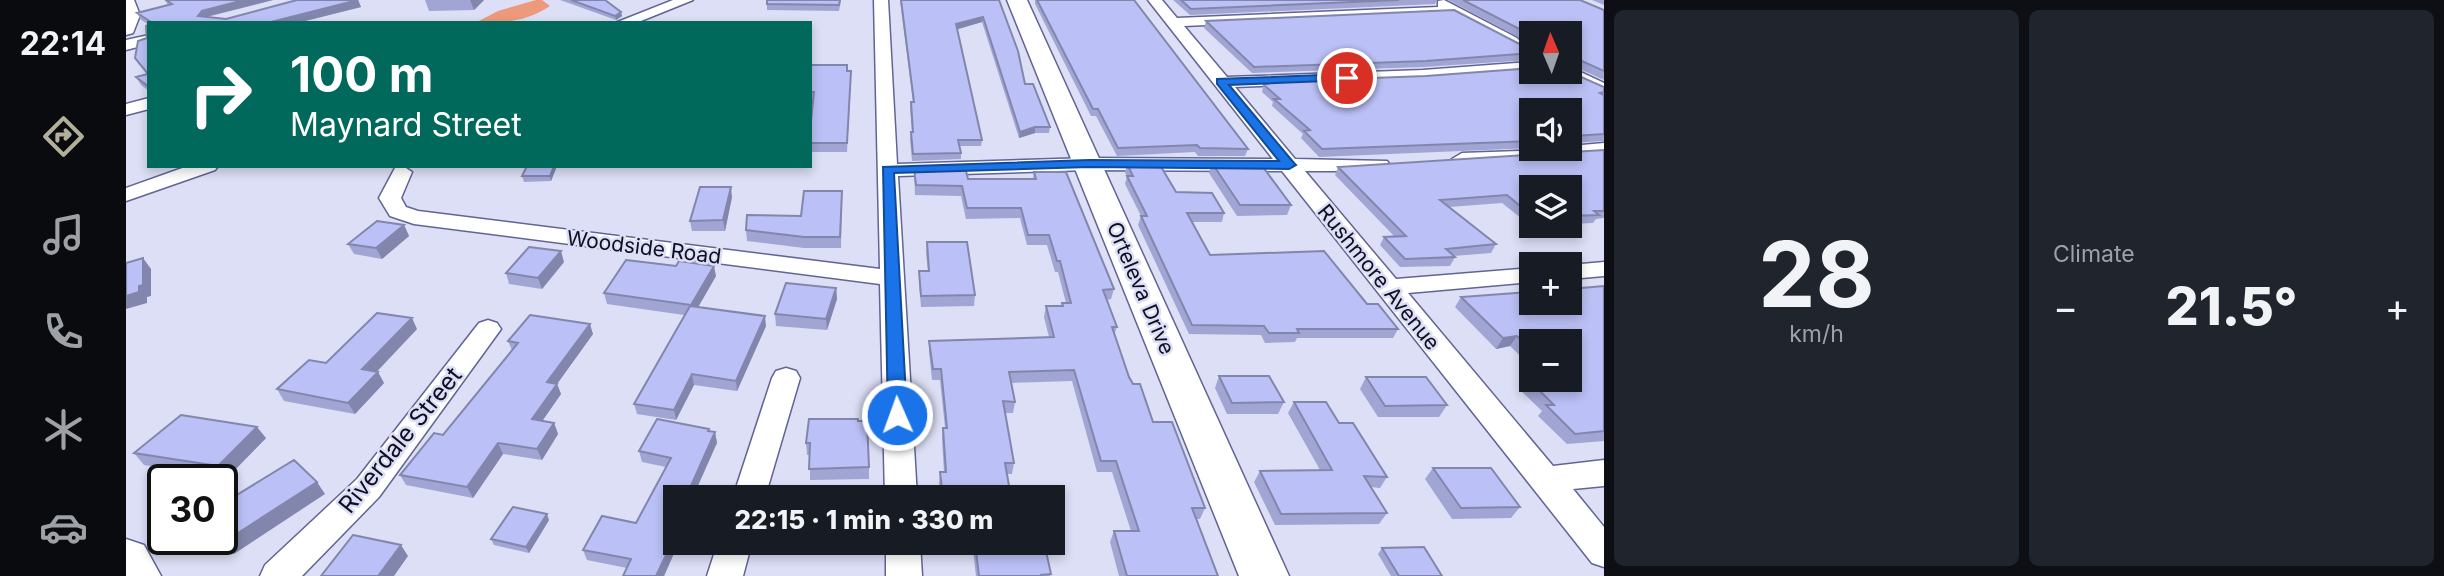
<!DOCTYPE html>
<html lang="en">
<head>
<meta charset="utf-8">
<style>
  :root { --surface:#171b24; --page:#20242c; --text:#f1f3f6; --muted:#9ea1a6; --accent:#b2b09a }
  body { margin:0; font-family:Inter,sans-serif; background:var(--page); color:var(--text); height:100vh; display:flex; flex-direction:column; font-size:26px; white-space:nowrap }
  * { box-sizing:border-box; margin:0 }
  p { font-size:23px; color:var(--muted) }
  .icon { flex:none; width:38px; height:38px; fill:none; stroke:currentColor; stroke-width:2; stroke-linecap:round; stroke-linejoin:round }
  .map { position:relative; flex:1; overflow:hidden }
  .side { display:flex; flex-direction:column; gap:10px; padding:10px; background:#0d0f14; width:840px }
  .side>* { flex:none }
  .banner { position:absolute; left:21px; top:21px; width:665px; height:147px; border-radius:0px; box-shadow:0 4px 10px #0003; background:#00695c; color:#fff; overflow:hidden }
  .needle { width:46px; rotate:358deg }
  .tools { position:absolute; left:1393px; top:21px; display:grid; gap:14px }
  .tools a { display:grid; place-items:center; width:63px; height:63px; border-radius:0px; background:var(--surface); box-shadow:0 4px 10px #0003; font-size:35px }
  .speed { position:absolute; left:21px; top:464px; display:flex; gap:14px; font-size:35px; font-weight:700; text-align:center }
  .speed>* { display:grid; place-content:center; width:91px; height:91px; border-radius:50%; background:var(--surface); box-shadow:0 4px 10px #0003; line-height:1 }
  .speed .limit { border:4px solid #111; border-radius:10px; background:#fff; color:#111 }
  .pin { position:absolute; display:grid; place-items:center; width:60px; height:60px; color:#fff; margin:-30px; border:4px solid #fff; border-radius:50%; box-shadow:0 2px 7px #0007 }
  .me { position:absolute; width:77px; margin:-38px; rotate:358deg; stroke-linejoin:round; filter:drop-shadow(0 0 5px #0008) }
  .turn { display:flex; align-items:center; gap:24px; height:147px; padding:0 28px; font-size:32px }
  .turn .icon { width:91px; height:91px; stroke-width:2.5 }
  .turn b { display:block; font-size:49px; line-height:60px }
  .big { font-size:52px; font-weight:800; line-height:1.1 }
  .side .card { flex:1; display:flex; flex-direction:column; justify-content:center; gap:10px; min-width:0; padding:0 24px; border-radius:10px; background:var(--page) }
  .side .dial { align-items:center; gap:0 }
  .dial b { font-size:91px; line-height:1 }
  .heat { display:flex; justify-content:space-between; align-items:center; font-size:38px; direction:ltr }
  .side .tiles { flex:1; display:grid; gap:10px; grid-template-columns:repeat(2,1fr) }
  .trip { position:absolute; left:537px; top:485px; width:402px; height:70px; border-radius:0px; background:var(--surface); box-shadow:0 4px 10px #0003; font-weight:800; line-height:70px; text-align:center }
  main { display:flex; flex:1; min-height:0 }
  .tab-bar { display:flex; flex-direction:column; width:126px; justify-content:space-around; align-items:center; background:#090b0e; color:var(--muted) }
  .tab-bar .icon { width:49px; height:49px }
  .tab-bar .active { color:var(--accent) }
  .tab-bar b { font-size:32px; color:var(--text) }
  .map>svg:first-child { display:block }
</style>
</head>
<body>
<main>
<nav class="tab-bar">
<b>22:14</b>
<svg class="icon active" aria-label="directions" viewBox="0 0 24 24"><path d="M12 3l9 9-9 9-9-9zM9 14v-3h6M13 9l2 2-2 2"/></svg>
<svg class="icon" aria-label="music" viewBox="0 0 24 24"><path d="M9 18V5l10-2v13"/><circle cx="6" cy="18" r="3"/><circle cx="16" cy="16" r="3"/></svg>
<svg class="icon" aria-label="phone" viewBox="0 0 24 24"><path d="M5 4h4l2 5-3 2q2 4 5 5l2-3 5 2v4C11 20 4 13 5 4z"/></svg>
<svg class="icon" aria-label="climate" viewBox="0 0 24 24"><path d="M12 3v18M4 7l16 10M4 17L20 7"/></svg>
<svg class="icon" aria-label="car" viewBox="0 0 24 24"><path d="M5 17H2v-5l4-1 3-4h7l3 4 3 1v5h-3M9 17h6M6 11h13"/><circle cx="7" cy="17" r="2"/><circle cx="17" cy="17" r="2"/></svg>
</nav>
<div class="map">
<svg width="1478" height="576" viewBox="0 0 1478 576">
  <rect width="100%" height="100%" fill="#dcdff5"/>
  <!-- green -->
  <path fill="#ed9a7c" d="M410 0H416L424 6C400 22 377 23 349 23L372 11Z"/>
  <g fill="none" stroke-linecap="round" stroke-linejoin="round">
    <defs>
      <path id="street" d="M547 0H567L510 23H489Z
        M748 0H762L771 164 963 158 1147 159 1022 0H1036L1051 18 1312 7V1L1318 0 1391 38 1394 41 1391 44H1381L1326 14 1058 26 1101 77 1297 70 1405 62V72L1297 80 1109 87 1169 159 1261 161 1264 165 1261 169 1254 171H1179L1270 279 1405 268V282L1282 293 1427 466 1478 460V486L1447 489 1478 527V567L1466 563 1156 171 963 170 772 176 791 497H759L754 284 288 224 264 216 253 198 269 168 277 166 286 172 275 198 280 207 292 211 754 269Z
        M23 35V44L0 50V40Z
        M1444 67 1478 83V95L1438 75 1436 72H1444Z
        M23 98V109L0 115V104Z
        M1478 143V155L1336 165 1326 159 1336 153 1444 149V146Z
        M62 166H92L89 170 0 201V188Z
        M1478 262V276L1444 279V265Z
        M362 320 371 323 375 329 253 497 176 576H134L139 565 231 479 353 323Z
        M660 368 670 371 674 378 639 497H607L646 378 650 371Z
        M592 542H626L617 576H581Z
        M760 542H794L796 576H760Z"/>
      <path id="secondary" d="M0 0H8L14 15 7 33 0 35Z
        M881 0H901L1163 576H1113Z
        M0 539 18 545 35 576H0Z"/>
    </defs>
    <!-- street casing -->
    <use href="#street" stroke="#616494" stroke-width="3"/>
    <!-- secondary casing -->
    <use href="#secondary" stroke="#616494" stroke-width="3"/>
    <!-- street -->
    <use href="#street" fill="#fff" fill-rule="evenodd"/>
    <!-- secondary -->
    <use href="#secondary" fill="#fff" fill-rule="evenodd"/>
  </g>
  <!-- wall -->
  <path fill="#a1a5d4" d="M39 0H147L81 17 100 19 232 0 235 7 171 23H23V91L15 85 10 77 21 74 9 58 21 38 22 24 15 20 11 13 42 5Z
    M299 0H358L348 10 303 11Z
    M434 0H479L495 12 496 16 490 20Z
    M641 0H715L713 11 641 10Z
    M774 0H873L899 84 924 127 923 133H909L893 138 856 22 831 29 856 140 855 146H834L835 153V159L786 161 784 139 785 132H786L784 108 785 102H787Z
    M909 0H1008L1122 149 1119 156H1072L1069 152 991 156 970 116H965L909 4Z
    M1047 0H1311L1309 4 1064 15Z
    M1322 0H1454L1478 10V80L1445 65H1444V33H1405V44Z
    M1466 0H1478V5Z
    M1080 21 1405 50V60L1297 67 1126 73 1078 28Z
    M684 65 725 71 721 152H684V130L687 101H684Z
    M1300 76 1478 87V141L1444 143V110H1405V148L1193 157 1175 138 1177 134 1146 106 1147 102 1136 92 1138 82Z
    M1478 150V218L1470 219 1467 223 1444 224V187H1405V226H1413H1405L1376 203 1323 207 1370 244 1365 253 1327 256 1329 257 1324 266 1274 267 1254 245 1258 237 1268 236 1209 175 1212 167Z
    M1086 163 1165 205 1161 215 1111 216 1083 173Z
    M1001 164 1050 192 1098 213 1096 222H1065L1084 255 1241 304 1272 329 1267 338H1171L1169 342 1139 343 1135 335 1063 334 1012 225 1015 216 999 184 1001 176 999 173Z
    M401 166H431L425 181 398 182 396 176Z
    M788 168 842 179H907L908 172 988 289 985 299 981 300 991 327 988 335 1003 377 1027 422 1079 508 1074 519H1070L1092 576H993L984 542 988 531H1005L986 472H971L946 381 885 383 889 402 887 413H879L888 463 886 474H881L885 497H814L813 483 814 472H818L816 439 817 428H819L814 380H806L803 352V341L923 337 918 317 920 306H936V303H940L932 272H929L921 245H901L894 218 840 219 835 196 789 195Z
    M716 191 715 248H678L621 241 620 230 675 216Z
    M606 197 599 231H566L564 221Z
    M278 225 283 236 256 259 228 254 222 244Z
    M801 242 849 295 848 306 795 307 793 282V271H802L800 253Z
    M438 262 416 289 383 284 380 273Z
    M590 276 572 307 640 326 611 391 568 385 550 420 511 414 508 404 558 315 481 304 478 293Z
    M1478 286V441L1441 444 1412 416 1416 411 1394 390 1402 379 1444 380 1405 341V366L1384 346 1370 349 1329 307 1335 297Z
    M710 288 711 299 701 330 650 326 649 314Z
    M291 329 251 371 258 383 229 414 158 401 151 389 200 363Z
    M467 334 431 384 435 394 416 421 428 423 432 434 416 460 377 454 347 498 280 485 274 475 317 435 386 350 382 341Z
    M1093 376 1158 402 1152 414H1101L1089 388Z
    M1240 377 1321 405 1313 417H1252L1234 389Z
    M1168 402 1213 423 1261 477 1254 488 1245 487 1261 513 1253 524 1149 525 1128 482 1134 471 1194 470 1162 413Z
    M732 421 743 467V479L684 480V455H681L680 443Z
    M583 431 589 432 591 443 550 497V542H553L538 576H497L501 568 461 560 457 550 510 523 540 467 516 462 513 451Z
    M140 438 101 478 18 465 8 453Z
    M1307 468 1394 507 1385 518 1326 519 1299 479Z
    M423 520 403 553 368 545 365 539Z
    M846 542H918L924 576H850Z
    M1256 548 1316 576H1265L1252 554Z"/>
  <!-- shaded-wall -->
  <path fill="#8386ac" d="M118 0H147L79 17 72 16 76 11Z
    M232 0 235 7 171 23H141Z
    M344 0H358L348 10Z
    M495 12 496 16 490 20 489 16Z
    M857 17 856 22 829 30 830 24Z
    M909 127V133L893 138 894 132Z
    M428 166H431L425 181 424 176Z
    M605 187 606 197 599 231 597 220Z
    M278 225 283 236 256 259 250 248Z
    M435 251 438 262 416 289 412 278Z
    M17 258 25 269V296L21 297V303L0 309V296L13 286Z
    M588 266 590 276 567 316 565 305Z
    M710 288 711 299 701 330 700 319Z
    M639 316 640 326 611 391 610 381Z
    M286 318 291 329 243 380 236 369Z
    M464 324 467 334 431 384 435 394 410 430 406 419 421 382Z
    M1391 336 1384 346 1370 349 1377 338Z
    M252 372 258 383 229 414 222 403Z
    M566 374 568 385 550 420 548 410Z
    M428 423 432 434 416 460 411 449Z
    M131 427 140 438 101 478 92 466Z
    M589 432 591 443 567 497H560Z
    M372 443 377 454 347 498 341 487Z
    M191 482 199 494 108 554 98 542Z
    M421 514 423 520 403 553 400 547Z
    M550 520V542H553L538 576H530Z
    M275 545 282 556 268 576H252Z"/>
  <!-- building -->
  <path fill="#bbc0f6" stroke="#8386ac" stroke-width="2" d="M40 0H118L76 11 72 16 100 19 171 0H232L141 23H24L25 22 11 13 46 4Z
    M445 0H479L495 12 489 16Z
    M641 0H714L713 5 641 4Z
    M775 0H873L892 51 899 84H907L924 127H909L894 132 857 17 830 24 856 140H832L835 153 787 154 785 132H787L785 102H788Z
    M911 0H1008L1122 149 1074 148 1071 145 992 148 972 109H967Z
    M1055 0H1273L1065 9Z
    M1337 0H1454L1478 10V71L1449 58 1444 61V33H1405V35Z
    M1328 10 1405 50V53L1300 61 1128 67 1080 21Z
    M23 24V87L10 77 22 74 9 58 12 41 21 38 20 26Z
    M684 65H721V71H725L721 143H684V130L688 92H684Z
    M1405 68V72H1444L1478 87V92L1474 93 1478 95V134L1448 136 1446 139H1444V110H1405V141L1196 149 1178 131 1184 130 1148 99H1154L1138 85 1141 84 1138 82 1300 76Z
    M1478 150V211H1468L1473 215 1444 216V187H1405V215L1381 195 1314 200 1370 244 1320 249 1329 257 1279 259 1258 237 1280 236 1212 167Z
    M1086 163H1134L1165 205H1114Z
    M1001 164 1034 165 1050 192 1086 193 1098 213H1061L1084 255 1198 251 1241 304H1252L1272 329H1171L1173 333H1143L1138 326 1066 325 1015 216H1021L1001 176H1007Z
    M401 166H428L424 176H396Z
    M839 167 842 179H910L908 172H940L988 289 977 290 991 327H986L1003 377 1007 384H1014L1027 422H1046L1079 508H1066L1092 576H1001L988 531H1013L990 461H975L948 370 883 372 889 402 877 401 888 463H879L885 497H817L814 472H820L817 428H821L815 369H807L803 341 928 337 920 306H937L936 303H945L934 261H931L923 235H902L895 208H841L836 186 790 185 788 168Z
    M574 187H605L597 220 564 221Z
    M678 191H716L714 237H678L620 230 621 215 675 216Z
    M251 221 278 225 250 248 222 244Z
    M801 242H841L849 295 795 296 793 271H803Z
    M403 247 435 251 412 278 380 273Z
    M17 258V285L13 286V292L0 296V263Z
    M500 260 550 266 553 261 588 266 565 305 478 293Z
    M660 283 710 288 700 319 649 314Z
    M1478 286V431L1449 434 1420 405H1428L1402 379 1444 380V341H1405V348L1391 336 1377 338 1335 297 1405 292V303H1444V289Z
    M564 306 639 316 610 381 566 374 548 410 508 404Z
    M251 313 286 318 236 369 252 372 222 403 151 389 183 360 200 363Z
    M404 315 464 324 421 382 431 384 406 419 428 423 411 449 372 443 341 487 274 475 308 433 317 435 392 343 382 341Z
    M1093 376H1143L1158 402 1106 403Z
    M1240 377H1300L1321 405 1259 406Z
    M1168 402H1200L1213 423H1227L1261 477 1238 476 1261 513 1155 514 1134 471 1206 470Z
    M55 415 131 427 92 466 8 453Z
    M531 419 583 429 582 431 589 432 560 497H550V520L545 530 550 531V534L530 576H497L505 559 457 550 476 516 510 523 545 458 513 451Z
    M683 419H732V421H741L743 467 683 469 684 443H680Z
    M168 460 191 482 98 542 95 539H96V504Z
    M1307 468H1365L1394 507 1335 508Z
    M387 507 421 514 400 547 365 539Z
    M227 535 275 545 252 576H195Z
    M849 542H918L925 574 915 575V576H853Z
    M1298 547 1316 576H1273L1256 548Z"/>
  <!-- route -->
  <path fill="#1a73e8" stroke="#114b97" stroke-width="2" d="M1221 74 1227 78 1225 80 1103 85 1168 163 1170 165 1163 169 963 167 768 173 781 415 778 420H764L762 415 757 167 963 160 1153 161 1091 84V79Z"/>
  <g text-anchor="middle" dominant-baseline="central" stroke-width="5" stroke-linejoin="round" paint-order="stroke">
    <!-- street labels -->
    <g font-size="21" fill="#0f0f22" stroke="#dcdff5">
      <text transform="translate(518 247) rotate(7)">Woodside Road</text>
      <text transform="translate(1253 277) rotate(51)">Rushmore Avenue</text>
      <text transform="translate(1015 288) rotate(67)">Orteleva Drive</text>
    </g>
    <!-- near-street labels -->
    <g font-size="24" fill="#0f0f22" stroke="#dcdff5">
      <text transform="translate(274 440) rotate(-51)">Riverdale Street</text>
    </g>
  </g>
</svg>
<div class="tools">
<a><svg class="needle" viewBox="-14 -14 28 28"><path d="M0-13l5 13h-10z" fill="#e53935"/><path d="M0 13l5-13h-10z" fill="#9ea1a6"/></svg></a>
<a><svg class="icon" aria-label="sound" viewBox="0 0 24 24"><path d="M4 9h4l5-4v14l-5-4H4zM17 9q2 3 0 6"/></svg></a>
<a><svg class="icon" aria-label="layers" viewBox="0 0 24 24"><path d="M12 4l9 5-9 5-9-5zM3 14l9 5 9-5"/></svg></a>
<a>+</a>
<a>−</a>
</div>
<div class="speed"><div class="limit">30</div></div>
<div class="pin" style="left:1221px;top:78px;background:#d93025"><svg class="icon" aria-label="arrive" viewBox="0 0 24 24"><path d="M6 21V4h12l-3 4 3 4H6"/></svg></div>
<svg class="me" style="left:771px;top:415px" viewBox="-20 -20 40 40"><circle r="17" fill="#1a73e8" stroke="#fff" stroke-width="3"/><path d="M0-11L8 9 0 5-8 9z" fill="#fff"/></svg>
<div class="trip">22:15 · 1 min · 330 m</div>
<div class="banner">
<div class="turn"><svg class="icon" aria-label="right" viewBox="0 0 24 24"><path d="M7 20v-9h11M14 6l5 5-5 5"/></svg><div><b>100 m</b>Maynard Street</div></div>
</div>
</div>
<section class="side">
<div class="tiles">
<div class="card dial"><b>28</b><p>km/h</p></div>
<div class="card"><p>Climate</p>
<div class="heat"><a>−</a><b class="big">21.5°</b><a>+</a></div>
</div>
</div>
</section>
</main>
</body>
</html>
